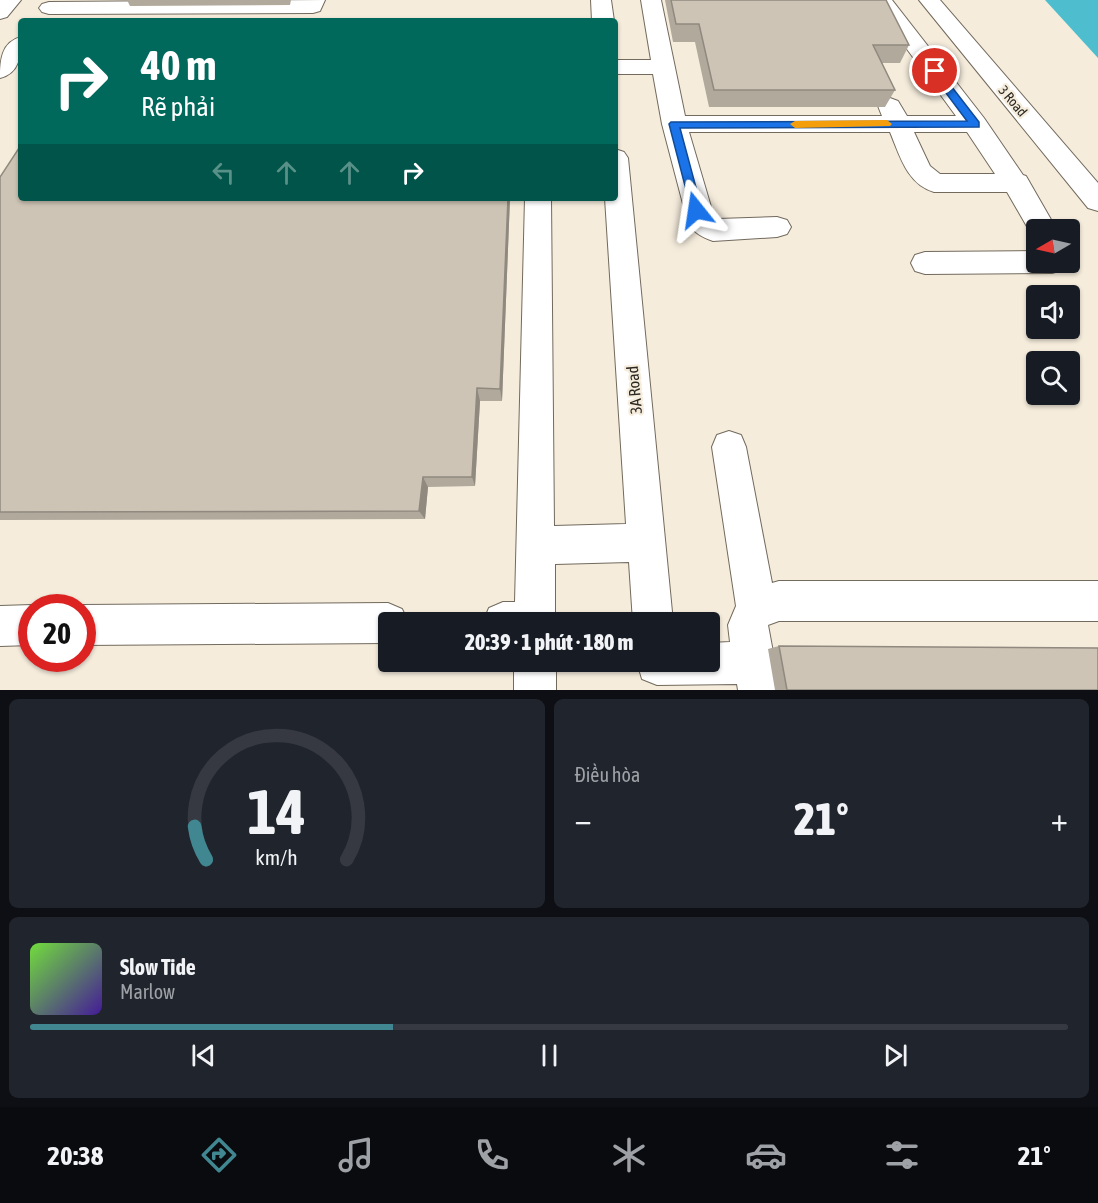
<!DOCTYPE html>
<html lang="vi">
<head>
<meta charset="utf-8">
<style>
  :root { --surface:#171b24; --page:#20242c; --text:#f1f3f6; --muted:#9ea1a6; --line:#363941; --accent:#408791 }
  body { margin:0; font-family:"Asap Condensed",sans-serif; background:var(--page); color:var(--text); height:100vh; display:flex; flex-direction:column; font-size:22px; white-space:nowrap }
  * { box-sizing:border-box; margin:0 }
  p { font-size:20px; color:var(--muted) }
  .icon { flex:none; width:33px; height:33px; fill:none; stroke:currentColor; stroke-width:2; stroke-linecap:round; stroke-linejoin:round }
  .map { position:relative; height:690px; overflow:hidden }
  .sheet { display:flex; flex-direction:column; gap:9px; padding:9px; background:#0d0f14; flex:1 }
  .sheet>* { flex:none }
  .guide { position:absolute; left:18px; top:18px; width:600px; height:183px; border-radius:6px; box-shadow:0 2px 4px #0004; background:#00695c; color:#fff; overflow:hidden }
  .needle { width:39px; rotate:261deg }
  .fabs { position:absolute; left:1026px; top:219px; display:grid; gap:12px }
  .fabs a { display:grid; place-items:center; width:54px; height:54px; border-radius:6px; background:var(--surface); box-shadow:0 2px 4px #0004; font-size:30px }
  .speed { position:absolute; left:18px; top:594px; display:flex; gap:12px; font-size:30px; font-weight:700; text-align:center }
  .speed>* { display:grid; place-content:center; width:78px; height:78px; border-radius:50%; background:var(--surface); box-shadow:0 2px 4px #0004; line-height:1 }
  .speed .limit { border:9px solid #d22; background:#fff; color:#111 }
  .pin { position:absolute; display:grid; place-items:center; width:51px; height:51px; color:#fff; margin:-26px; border:3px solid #fff; border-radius:50%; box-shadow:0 2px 6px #0007 }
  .me { position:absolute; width:66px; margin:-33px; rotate:345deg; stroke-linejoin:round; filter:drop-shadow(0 0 4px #0008) }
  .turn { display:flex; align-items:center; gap:21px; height:126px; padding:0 24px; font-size:27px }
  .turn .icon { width:78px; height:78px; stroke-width:2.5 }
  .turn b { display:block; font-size:42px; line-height:51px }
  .lanes { display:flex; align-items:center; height:57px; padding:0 24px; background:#0003; justify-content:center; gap:30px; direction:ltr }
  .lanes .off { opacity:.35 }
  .big { font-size:45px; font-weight:800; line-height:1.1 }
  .sheet .tile { flex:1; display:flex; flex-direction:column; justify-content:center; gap:9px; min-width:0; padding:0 21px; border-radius:9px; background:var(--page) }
  .sheet .dial { align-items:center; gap:0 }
  .dial svg { height:156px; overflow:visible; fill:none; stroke:var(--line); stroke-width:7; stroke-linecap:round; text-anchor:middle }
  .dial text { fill:var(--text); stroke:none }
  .song { display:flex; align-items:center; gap:18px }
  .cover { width:72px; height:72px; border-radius:9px; background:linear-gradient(135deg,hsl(100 70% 55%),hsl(260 70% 35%)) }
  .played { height:6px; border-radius:3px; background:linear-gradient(90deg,var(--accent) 35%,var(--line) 35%) }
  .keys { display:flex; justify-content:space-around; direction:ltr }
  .heat { display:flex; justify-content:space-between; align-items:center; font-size:33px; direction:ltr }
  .sheet .tiles { flex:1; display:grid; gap:9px; grid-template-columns:1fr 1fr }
  .tile:last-child { grid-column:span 2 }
  .trip { position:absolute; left:378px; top:612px; width:342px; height:60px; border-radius:6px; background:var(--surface); box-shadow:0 2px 4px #0004; font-weight:800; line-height:60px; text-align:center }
  .tab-bar { display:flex; height:96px; justify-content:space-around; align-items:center; background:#090b0e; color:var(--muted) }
  .tab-bar .icon { width:42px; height:42px }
  .tab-bar .selected { color:var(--accent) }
  .tab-bar b { font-size:27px; color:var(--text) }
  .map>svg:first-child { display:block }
</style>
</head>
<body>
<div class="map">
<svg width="1098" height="690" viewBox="0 0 1098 690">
  <rect width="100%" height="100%" fill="#f5ecdc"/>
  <!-- water -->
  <path fill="#4ebecf" d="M1045 0H1098V58Z"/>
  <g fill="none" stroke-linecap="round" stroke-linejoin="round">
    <defs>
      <path id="minor" d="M0 0H21L7 17 0 19Z
        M325 0 320 11 313 13 49 14 42 12 39 8 42 4 49 2Z
        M591 0H611L614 21H592Z
        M641 0H661L685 116H882L878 106 882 101 890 98 898 101 907 116H956L871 0H892L984 118 1023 175 1026 176 1057 230H1036V239L1033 237 1007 192H934C907 184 900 156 890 132H689L714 217 718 219 777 217 787 220 791 227 787 234 777 237 713 241C702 237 694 233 688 223L662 124 653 74H615V60H651ZM914 132H967L995 174H940L930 166Z
        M919 0H940L1098 183V211L1088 208Z
        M21 37C21 55 20 73 0 78 0 61 1 42 21 37Z
        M615 149 624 152 628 158 673 622H633L629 562 555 564V622H483L489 608 503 602H515L525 198H551L554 526 626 524 605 198H615Z
        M1036 251V262H1066L1062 270 1052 273 925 274 915 271 911 263 915 255 925 252Z
        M729 431 741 435 746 447 772 583 779 581H1098V621H779L768 625 780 690H738L737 684 657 685 642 679 637 662H710V643L730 642 728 625 736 606 712 447 717 435Z
        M388 603 402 609 408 622H388V643L82 645V608H75L82 605Z
        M32 605 39 608H32V645L0 646V606Z
        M514 662H556V690H514Z"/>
    </defs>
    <!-- minor casing -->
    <use href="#minor" stroke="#726a5d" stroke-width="2"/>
    <!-- minor -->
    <use href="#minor" fill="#fff" fill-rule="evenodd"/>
  </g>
  <!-- wall -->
  <path fill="#b0a99c" d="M127 0H291L290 5 130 6Z
    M665 0H886L909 45 900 63H882L895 90 885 107H709L695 42H673Z
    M0 177 21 198H510L502 401H480L475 486 428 487 425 519 0 520Z
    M779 646 1098 690H775L768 649Z"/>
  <!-- shaded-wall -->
  <path fill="#90897f" d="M508 198H510L502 401 500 389Z
    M477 388 480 401 475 486 472 477Z
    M423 477 428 487 425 519 419 511Z"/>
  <!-- building -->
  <path fill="#cdc4b5" stroke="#90897f" stroke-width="1.5" d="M671 0H886L909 45H873L895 90H714L699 24H676Z
    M21 145V198H508L500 389 477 388 472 477H423L419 511 0 512V177Z
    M779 646 1098 648V690H787Z"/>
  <!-- route -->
  <path fill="#1a73e8" stroke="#114b97" stroke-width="1.5" d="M931 69H938L979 122V127L680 128 702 210 696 214 692 213 669 124 671 122 967 121 931 73Z"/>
  <!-- slow -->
  <path fill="#f59e0b" d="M887 120 892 124 890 126 795 128 790 124 795 121Z"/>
  <g text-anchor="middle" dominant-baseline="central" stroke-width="4.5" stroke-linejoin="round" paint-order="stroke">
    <!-- far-street labels -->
    <g font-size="14" fill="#2a2721" stroke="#f5ecdc">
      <text transform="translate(1013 101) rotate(50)">3 Road</text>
    </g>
    <!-- street labels -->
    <g font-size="16" fill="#2a2721" stroke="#f5ecdc">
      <text transform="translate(634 390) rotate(-95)">3A Road</text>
    </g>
  </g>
</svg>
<div class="fabs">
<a><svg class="needle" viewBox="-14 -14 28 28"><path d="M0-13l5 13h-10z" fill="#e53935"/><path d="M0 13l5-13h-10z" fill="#9ea1a6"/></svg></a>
<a><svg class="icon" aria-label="sound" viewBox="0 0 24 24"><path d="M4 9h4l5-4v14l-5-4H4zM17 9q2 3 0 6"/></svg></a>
<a><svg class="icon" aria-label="search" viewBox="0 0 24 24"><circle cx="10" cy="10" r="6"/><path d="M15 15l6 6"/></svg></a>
</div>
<div class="speed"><div class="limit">20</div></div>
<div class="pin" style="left:935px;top:71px;background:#d93025"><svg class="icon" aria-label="arrive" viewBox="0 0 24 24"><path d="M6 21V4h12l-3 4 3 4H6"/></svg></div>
<svg class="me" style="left:696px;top:210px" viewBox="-20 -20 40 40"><path d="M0-17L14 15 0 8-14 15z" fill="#1a73e8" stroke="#fff" stroke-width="4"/></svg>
<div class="trip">20:39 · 1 phút · 180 m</div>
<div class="guide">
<div class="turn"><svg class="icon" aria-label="right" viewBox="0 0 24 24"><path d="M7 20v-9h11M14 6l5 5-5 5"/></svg><div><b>40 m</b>Rẽ phải</div></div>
<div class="lanes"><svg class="icon off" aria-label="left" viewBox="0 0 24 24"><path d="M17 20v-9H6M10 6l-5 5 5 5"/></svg><svg class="icon off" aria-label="ahead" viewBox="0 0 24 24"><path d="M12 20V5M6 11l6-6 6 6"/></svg><svg class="icon off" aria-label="ahead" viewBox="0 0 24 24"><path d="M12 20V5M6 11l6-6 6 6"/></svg><svg class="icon" aria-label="right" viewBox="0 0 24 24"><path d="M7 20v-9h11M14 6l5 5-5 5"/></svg></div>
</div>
</div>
<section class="sheet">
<div class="tiles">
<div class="tile dial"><svg viewBox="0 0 100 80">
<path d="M14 69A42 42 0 1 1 86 69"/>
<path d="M14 69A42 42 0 0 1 8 52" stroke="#408791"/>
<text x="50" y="56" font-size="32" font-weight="700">14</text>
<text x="50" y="72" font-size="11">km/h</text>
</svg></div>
<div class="tile"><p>Điều hòa</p>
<div class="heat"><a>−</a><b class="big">21°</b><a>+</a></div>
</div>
<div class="tile">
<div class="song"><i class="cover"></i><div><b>Slow Tide</b><p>Marlow</p></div></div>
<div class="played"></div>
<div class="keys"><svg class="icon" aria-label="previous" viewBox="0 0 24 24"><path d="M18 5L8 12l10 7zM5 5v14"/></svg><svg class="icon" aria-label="pause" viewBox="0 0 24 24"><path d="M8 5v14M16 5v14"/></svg><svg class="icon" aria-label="next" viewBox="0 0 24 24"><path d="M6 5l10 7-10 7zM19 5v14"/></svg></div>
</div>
</div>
</section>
<nav class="tab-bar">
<b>20:38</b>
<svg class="icon selected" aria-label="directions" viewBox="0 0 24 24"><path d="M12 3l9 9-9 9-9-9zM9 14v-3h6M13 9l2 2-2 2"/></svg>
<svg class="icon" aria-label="music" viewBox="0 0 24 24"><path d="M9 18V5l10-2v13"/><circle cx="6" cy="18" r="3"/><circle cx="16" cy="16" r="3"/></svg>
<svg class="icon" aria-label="phone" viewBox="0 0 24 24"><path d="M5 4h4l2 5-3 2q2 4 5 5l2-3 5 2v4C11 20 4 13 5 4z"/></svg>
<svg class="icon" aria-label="climate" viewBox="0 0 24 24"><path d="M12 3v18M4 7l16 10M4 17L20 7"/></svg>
<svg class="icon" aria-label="car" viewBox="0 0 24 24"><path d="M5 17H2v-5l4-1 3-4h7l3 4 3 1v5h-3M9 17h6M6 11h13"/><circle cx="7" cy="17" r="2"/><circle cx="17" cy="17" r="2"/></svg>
<svg class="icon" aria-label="filters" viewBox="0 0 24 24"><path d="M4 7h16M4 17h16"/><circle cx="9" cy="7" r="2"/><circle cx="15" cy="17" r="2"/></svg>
<b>21°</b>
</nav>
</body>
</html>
